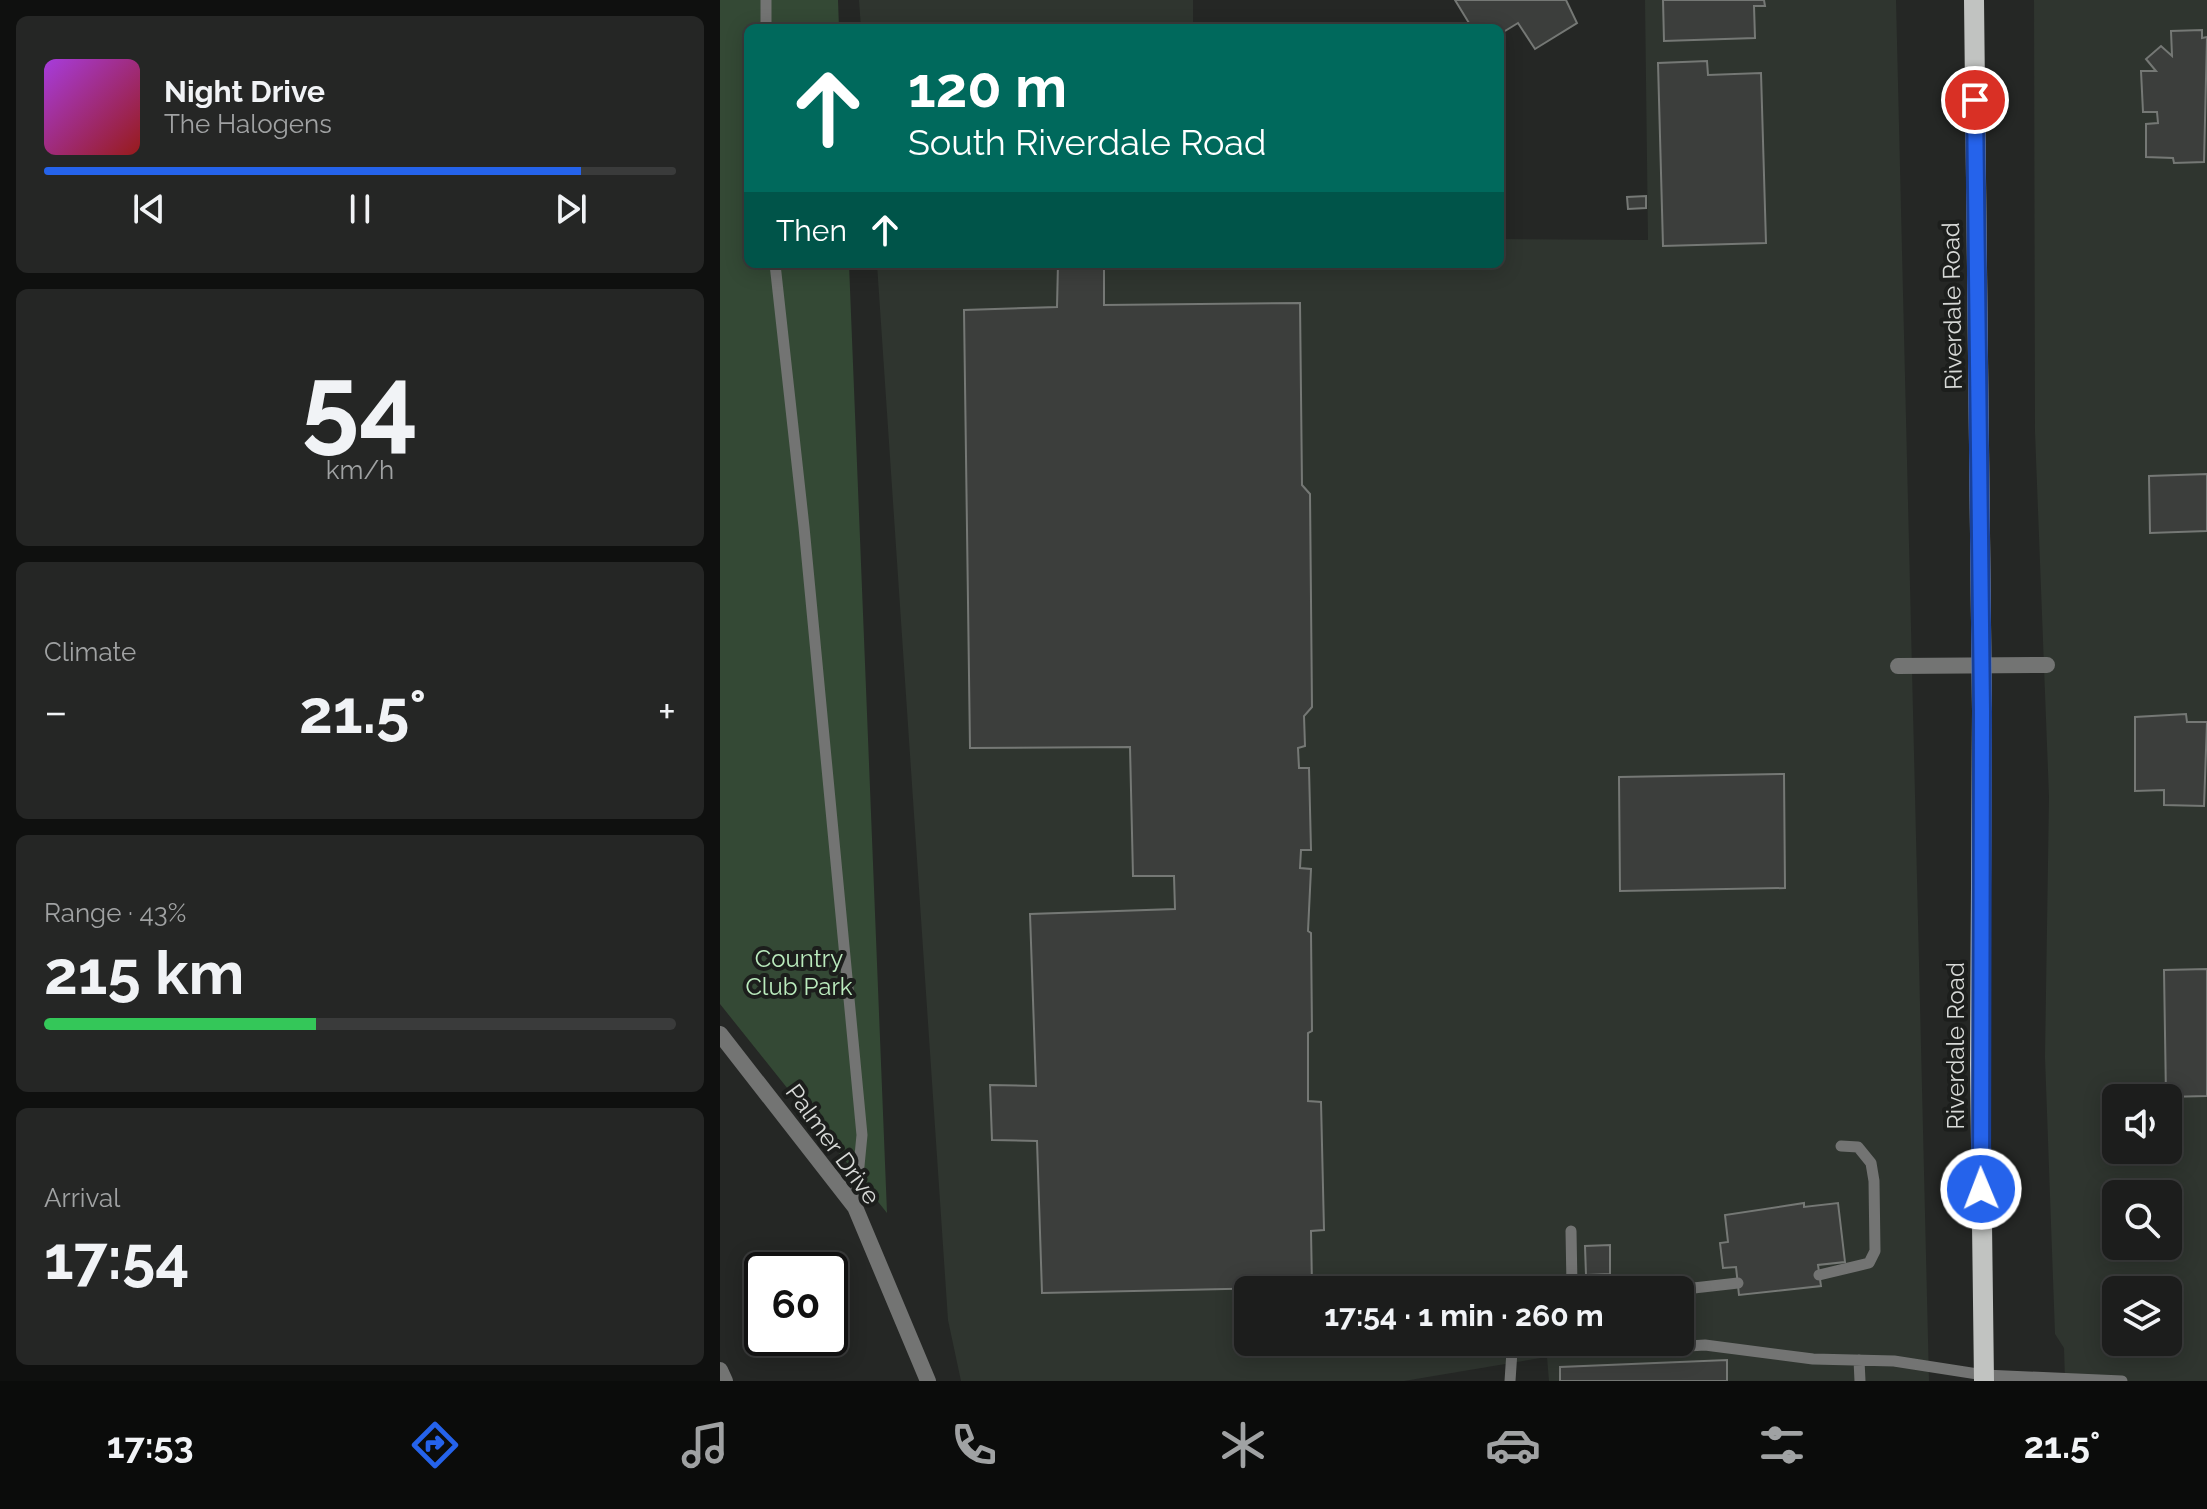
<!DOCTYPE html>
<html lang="en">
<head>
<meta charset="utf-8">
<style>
  :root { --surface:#1c1d1c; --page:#252625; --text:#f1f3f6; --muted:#a0a2a3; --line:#3a3b3b; --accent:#2563eb }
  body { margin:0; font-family:Raleway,sans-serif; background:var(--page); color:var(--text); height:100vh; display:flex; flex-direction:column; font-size:30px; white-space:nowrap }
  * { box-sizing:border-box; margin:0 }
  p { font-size:26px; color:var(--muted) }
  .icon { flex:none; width:44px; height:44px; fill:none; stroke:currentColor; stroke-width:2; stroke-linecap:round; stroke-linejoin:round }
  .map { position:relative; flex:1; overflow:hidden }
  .drawer { display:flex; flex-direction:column; gap:16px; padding:16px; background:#0f100f; width:720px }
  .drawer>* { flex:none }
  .top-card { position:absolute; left:24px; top:24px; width:760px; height:244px; border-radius:12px; box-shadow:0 4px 20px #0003,0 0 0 2px var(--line); background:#00695c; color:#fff; overflow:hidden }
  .tools { position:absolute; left:1382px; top:1084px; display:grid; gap:16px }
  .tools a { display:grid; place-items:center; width:80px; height:80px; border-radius:12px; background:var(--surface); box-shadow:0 4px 20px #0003,0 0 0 2px var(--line); font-size:40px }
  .speed { position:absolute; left:24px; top:1252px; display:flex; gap:16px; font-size:40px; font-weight:700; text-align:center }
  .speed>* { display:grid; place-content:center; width:104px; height:104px; border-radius:50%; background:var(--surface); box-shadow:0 4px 20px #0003,0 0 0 2px var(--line); line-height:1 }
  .speed .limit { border:4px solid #111; border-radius:12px; background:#fff; color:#111 }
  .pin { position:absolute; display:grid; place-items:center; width:68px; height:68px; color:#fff; margin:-34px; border:4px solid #fff; border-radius:50%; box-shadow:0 2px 8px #0007 }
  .me { position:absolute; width:88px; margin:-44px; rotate:359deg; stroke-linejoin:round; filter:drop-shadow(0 0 6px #0008) }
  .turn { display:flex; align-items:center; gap:28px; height:168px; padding:0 32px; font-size:36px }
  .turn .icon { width:104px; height:104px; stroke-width:2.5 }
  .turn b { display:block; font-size:56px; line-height:68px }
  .then { display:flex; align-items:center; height:76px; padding:0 32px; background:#0003; gap:16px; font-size:30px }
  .big { font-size:60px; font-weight:700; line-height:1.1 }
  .drawer .widget { flex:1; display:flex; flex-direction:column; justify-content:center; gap:12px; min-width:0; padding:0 28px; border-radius:12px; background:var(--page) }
  .drawer .dial { align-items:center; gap:0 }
  .dial b { font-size:104px; line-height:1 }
  .song { display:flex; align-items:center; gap:24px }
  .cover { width:96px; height:96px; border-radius:12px; background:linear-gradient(135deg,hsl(280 70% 55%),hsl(0 70% 35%)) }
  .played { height:8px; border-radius:4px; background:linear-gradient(90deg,var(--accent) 85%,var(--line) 85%) }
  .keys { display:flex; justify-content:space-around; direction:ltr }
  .heat { display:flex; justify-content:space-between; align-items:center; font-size:44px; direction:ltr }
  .charge { height:12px; border-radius:6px; background:linear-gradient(90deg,#34c759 43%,var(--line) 0) }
  .trip { position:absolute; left:514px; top:1276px; width:460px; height:80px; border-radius:12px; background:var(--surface); box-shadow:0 4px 20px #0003,0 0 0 2px var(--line); font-weight:700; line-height:80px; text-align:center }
  .menu { display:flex; height:128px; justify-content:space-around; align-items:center; background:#0b0c0b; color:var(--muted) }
  .menu .icon { width:56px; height:56px }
  .menu .on { color:var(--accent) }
  .menu b { font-size:36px; color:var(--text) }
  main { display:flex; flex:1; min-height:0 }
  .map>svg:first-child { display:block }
</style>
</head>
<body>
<main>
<section class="drawer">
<div class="widget">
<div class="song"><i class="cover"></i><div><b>Night Drive</b><p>The Halogens</p></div></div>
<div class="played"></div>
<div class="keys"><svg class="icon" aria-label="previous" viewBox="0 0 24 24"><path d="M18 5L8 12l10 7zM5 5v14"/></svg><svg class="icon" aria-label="pause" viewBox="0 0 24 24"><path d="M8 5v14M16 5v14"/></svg><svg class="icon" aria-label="next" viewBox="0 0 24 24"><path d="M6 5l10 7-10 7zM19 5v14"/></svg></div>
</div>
<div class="widget dial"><b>54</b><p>km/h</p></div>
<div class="widget"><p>Climate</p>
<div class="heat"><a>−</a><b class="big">21.5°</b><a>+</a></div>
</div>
<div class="widget"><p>Range · 43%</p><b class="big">215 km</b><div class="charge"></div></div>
<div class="widget"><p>Arrival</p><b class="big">17:54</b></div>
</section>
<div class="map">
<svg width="1487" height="1381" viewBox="0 0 1487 1381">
  <rect width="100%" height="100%" fill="#252725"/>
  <!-- built -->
  <path fill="#2f352f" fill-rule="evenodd" d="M139 0H473V28H141Z
    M925 0H1176L1209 1381H829L827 1357 684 1381H241L228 1320 157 264H780V239L928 240ZM528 1290H960V1342H528Z
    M1314 0H1487V1381H1345L1344 1348 1335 1334 1325 1057 1329 797 1315 432ZM1396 1098H1448V1150H1396ZM1396 1194H1448V1246H1396ZM1396 1290H1448V1342H1396Z"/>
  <!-- green -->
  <path fill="#344935" d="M0 0H118L119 28H28V264H129L167 1213 0 1004Z"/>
  <!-- building -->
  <path fill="#3c3e3c" stroke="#757875" stroke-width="2" d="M735 0H846L857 23 815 49 798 23 780 34V28L770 25 752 28Z
    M943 0H1044L1045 6H1034L1035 38 944 41Z
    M1482 30V38L1487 37 1484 162 1454 163 1453 158 1426 157V124L1438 123 1437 112H1423L1421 71H1436L1426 59 1441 46 1452 56 1451 31Z
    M987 61 988 75 1041 73 1046 243 943 246 938 63Z
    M926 196V208L908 209 907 197Z
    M338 264H384V305L580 303 582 485 590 494 592 707 584 716 585 746 578 748 579 768H589L591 850H581L580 868 591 869 588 931 591 933 592 1031 588 1033V1101L601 1102 604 1230 591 1231 592 1287 322 1293 317 1141 272 1140 270 1085 316 1086 310 914 455 909 454 876H413L410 747 250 748 244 310 337 307Z
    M1487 474V531L1430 533 1429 476Z
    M1466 714 1467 722H1487L1484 806 1444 805V790L1415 791V717Z
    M1064 774 1065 888 900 891 899 777Z
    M1487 969V1096L1446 1097 1444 970Z
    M1084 1203V1207L1118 1203 1125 1262 1098 1265 1101 1286 1019 1295 1016 1267 1003 1268 1000 1243 1008 1242 1005 1215Z
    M890 1245V1274L866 1275 865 1246Z
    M1007 1360V1381H840V1367Z"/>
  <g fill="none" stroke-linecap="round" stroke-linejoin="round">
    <!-- lane -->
    <path stroke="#737473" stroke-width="11" d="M46 28V0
      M55 264 84 527 142 1135 135 1207
      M851 1231 852 1285 856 1290
      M1099 1275 1149 1263 1155 1251 1154 1181 1151 1163 1138 1147 1121 1146
      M956 1290 1018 1283
      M1139 1360 1140 1381
      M790 1381 792 1351H885L985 1345 1093 1359 1174 1361 1264 1375 1402 1381"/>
    <!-- street -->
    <path stroke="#737473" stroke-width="16" d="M1178 666 1327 665
      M0 1034 135 1207 208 1381
      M0 1370 5 1381"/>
    <!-- primary -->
    <path stroke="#c1c3c1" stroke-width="20" d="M1254 0 1262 711 1260 1065 1264 1381"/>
  </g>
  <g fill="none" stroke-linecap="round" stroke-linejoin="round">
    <defs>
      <path id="route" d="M1255 100 1262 711 1261 1189"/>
    </defs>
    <!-- route casing -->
    <use href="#route" stroke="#184099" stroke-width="20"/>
    <!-- route -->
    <use href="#route" stroke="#2563eb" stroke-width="14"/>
  </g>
  <g text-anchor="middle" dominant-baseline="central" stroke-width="8" stroke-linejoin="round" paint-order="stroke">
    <!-- street labels -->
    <g font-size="24" fill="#d7d9d7" stroke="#1c1e1c">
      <text transform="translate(1232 306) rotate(-91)">Riverdale Road</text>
      <text transform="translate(1235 1046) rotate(-90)">Riverdale Road</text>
      <text transform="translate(113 1144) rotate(54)">Palmer Drive</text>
    </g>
    <!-- park labels -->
    <g font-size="24" fill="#bbecbe" stroke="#1c1e1c">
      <text x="79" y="958">Country<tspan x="79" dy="28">Club Park</tspan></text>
    </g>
  </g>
</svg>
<div class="tools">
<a><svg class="icon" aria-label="sound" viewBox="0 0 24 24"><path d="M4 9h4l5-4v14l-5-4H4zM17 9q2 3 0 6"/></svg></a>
<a><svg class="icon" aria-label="search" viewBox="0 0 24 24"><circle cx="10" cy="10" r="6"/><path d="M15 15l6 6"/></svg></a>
<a><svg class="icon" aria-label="layers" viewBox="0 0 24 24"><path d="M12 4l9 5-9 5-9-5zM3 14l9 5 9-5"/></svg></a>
</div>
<div class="speed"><div class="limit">60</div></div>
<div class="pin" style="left:1255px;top:100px;background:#d93025"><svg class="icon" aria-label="arrive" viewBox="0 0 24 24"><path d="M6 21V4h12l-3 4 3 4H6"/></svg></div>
<svg class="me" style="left:1261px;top:1189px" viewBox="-20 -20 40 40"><circle r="17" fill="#2563eb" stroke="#fff" stroke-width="3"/><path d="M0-11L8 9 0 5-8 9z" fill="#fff"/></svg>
<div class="trip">17:54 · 1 min · 260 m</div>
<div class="top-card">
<div class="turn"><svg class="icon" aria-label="ahead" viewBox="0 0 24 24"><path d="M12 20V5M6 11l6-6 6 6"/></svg><div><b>120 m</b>South Riverdale Road</div></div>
<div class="then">Then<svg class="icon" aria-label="ahead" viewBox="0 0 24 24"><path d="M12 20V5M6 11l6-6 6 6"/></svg></div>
</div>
</div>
</main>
<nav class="menu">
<b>17:53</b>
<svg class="icon on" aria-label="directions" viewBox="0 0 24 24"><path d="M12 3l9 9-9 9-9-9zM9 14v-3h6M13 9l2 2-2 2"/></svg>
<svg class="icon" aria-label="music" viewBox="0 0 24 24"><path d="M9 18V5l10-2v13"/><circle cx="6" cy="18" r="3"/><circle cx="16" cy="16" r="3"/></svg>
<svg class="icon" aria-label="phone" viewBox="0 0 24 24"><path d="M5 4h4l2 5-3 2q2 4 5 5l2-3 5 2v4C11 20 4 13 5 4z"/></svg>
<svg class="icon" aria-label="climate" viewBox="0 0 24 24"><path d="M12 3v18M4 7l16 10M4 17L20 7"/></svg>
<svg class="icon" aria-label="car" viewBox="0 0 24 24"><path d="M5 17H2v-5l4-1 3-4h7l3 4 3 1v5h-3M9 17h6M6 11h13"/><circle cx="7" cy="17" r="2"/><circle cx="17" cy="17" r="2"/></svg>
<svg class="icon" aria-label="filters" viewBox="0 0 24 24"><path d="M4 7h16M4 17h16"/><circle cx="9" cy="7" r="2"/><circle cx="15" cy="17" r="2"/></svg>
<b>21.5°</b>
</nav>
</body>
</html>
